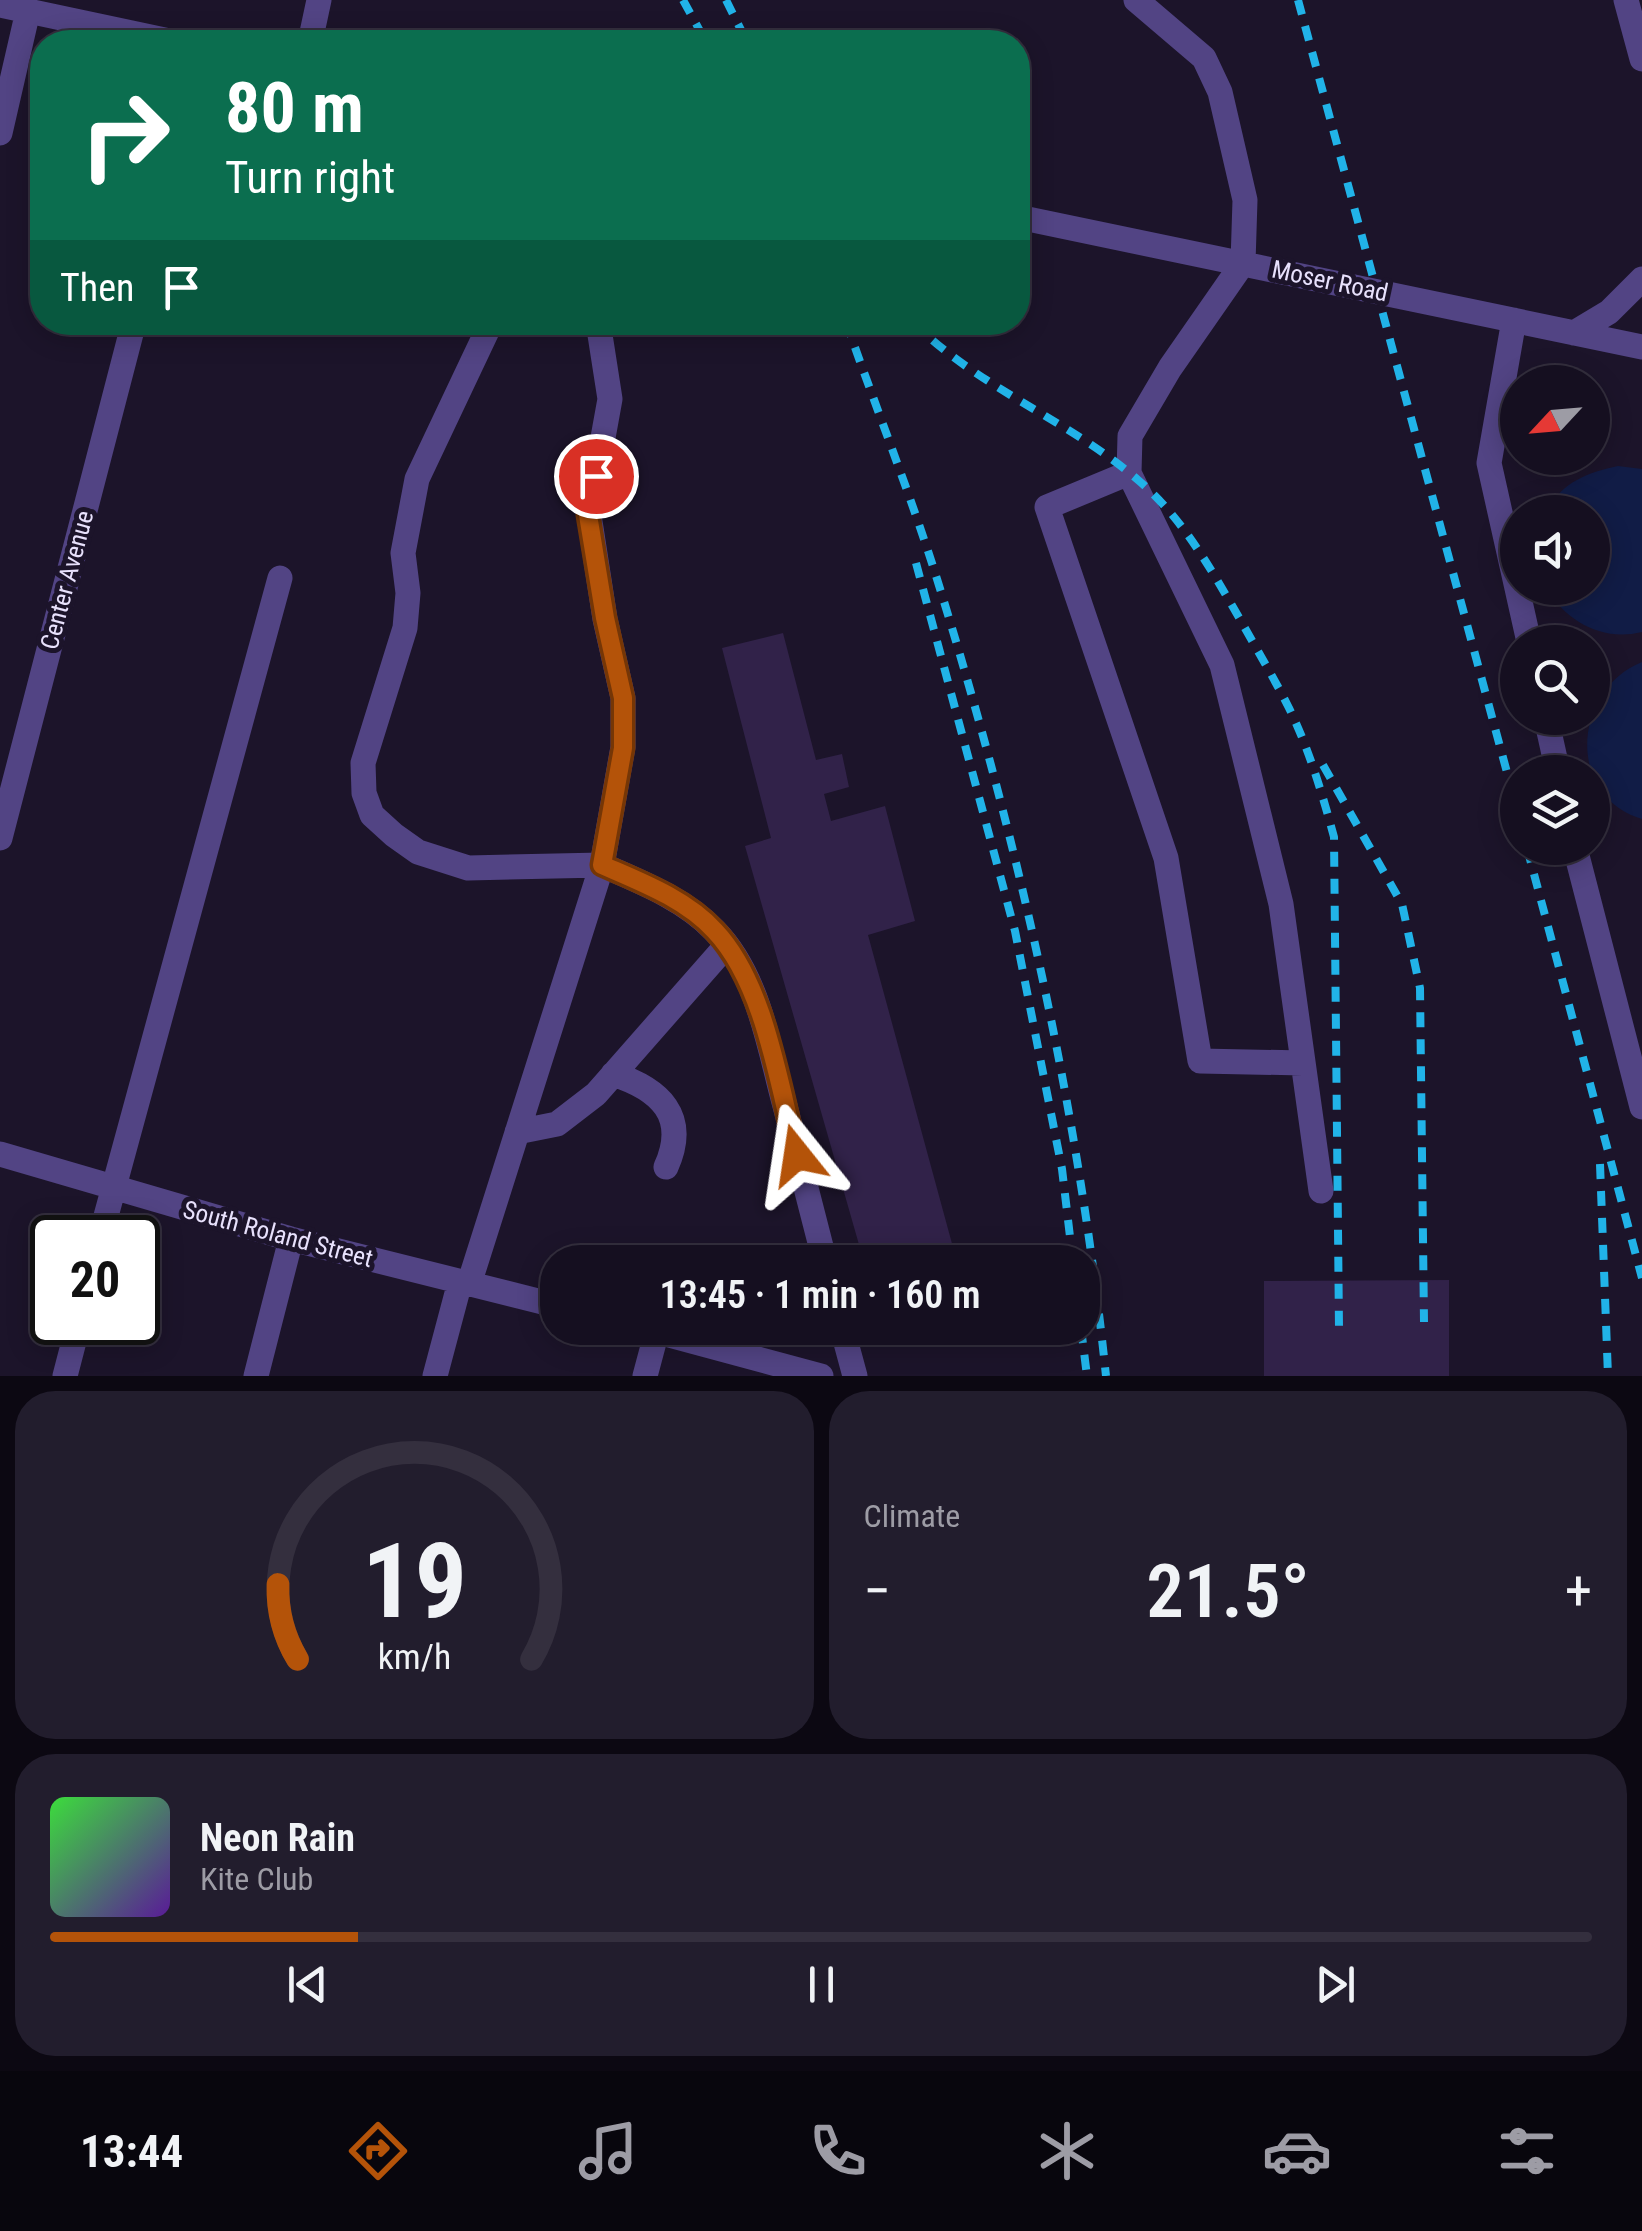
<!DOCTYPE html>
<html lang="en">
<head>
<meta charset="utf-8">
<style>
  :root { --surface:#150f20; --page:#221d2d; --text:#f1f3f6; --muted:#9d9ca5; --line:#342f3e; --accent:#b45309 }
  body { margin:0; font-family:"Roboto Condensed",sans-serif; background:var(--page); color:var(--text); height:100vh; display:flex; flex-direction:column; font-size:38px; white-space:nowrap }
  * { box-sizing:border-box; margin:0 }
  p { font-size:32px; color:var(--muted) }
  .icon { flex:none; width:55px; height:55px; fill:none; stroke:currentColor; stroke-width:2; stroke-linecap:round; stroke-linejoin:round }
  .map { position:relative; height:1376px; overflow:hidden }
  .side { display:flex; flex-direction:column; gap:15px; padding:15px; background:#0c0812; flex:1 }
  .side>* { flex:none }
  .guide { position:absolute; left:30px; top:30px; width:1000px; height:305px; border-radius:40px; box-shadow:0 5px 25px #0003,0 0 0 2px var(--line); background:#0b6e4f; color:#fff; overflow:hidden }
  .needle { width:65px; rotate:244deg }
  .tools { position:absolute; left:1500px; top:365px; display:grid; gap:20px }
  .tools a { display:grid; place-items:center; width:110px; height:110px; border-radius:50%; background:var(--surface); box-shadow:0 5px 25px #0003,0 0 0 2px var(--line); font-size:50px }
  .speed { position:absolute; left:30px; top:1215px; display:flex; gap:20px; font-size:50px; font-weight:700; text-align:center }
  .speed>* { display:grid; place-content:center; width:130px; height:130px; border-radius:50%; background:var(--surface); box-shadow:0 5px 25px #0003,0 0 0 2px var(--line); line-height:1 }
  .speed .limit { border:5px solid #111; border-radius:15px; background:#fff; color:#111 }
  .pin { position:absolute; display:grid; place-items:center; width:85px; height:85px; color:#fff; margin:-42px; border:5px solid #fff; border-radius:50%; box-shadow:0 2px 10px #0007 }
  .me { position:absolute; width:110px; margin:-55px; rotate:345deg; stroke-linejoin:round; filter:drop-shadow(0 0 8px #0008) }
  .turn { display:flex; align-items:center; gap:35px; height:210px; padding:0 30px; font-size:45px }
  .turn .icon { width:130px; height:130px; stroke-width:2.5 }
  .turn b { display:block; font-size:70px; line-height:85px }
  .then { display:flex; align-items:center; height:95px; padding:0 30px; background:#0003; gap:20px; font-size:38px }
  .big { font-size:75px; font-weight:600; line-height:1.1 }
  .side .widget { flex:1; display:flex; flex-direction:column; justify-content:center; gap:15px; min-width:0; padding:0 35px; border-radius:40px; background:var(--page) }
  .side .dial { align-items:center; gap:0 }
  .dial svg { height:260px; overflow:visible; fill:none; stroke:var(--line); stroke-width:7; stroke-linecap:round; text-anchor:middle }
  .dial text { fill:var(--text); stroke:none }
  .song { display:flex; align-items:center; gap:30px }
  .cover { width:120px; height:120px; border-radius:15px; background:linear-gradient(135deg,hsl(120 70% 55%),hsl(270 70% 35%)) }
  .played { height:10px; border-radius:5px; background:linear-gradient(90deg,var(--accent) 20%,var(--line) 20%) }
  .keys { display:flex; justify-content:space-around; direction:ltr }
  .heat { display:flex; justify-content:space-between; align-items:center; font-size:55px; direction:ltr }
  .side .tiles { flex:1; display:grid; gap:15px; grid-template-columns:1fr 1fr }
  .widget:last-child { grid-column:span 2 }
  .trip { position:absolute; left:540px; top:1245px; width:560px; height:100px; border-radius:40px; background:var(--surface); box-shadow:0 5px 25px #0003,0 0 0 2px var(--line); font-weight:600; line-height:100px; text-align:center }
  .tab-bar { display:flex; height:160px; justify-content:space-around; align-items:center; background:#08060d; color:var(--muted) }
  .tab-bar .icon { width:70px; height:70px }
  .tab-bar .active { color:var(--accent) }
  .tab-bar b { font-size:45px; color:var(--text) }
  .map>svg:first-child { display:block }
</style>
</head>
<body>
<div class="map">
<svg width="1642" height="1376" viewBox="0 0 1642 1376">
  <rect width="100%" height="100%" fill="#1c142a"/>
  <!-- water -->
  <path fill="#111c46" d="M1618 466 1642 469V632C1602 642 1566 621 1546 588H1592V512H1547C1560 483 1588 472 1618 466Z
    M1642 662V819C1565 796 1573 690 1642 662Z"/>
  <!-- building -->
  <path fill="#312249" d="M783 633 816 760 842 754 849 787 824 794 831 821 885 806 915 921 868 935 957 1262H864L745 846 771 838 722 648Z
    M1449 1280V1376H1264V1281Z"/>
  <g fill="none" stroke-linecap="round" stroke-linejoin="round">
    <!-- minor -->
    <path stroke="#524484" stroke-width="25" d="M1136 0 1204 58 1220 92 1245 200 1243 263 1170 368 1130 436 1129 473 1222 665 1281 904 1321 1191
      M1626 0 1642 59
      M0 5 174 42
      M310 42 319 0
      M0 133 28 11
      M1018 217 1642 347
      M1514 320 1489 463 1529 642
      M495 322 488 329 417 479 403 553 408 593 405 628 363 763 364 793 372 815 394 835 418 852 468 868 602 865 623 747V698L605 619 589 515 610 399 598 322
      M1574 333 1609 312 1642 279
      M1129 473 1047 507 1166 858 1200 1061 1303 1063
      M1546 718 1558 772
      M0 838 134 322
      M1575 848 1642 1107
      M613 1074C660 1089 689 1116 666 1167
      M517 1132 557 1124 596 1094 726 946
      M0 1154 291 1239 558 1306
      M100 1238 280 578
      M469 1284 602 865C641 882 684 899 714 930 759 975 769 1048 785 1106 798 1158 812 1210 825 1262
      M643 1328 821 1376
      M842 1328 855 1376
      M65 1376 79 1322
      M256 1376 291 1239
      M435 1376 460 1282
      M645 1376 657 1331"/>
    <!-- rail -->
    <path stroke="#21b3e8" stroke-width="8" stroke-dasharray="15 12" stroke-linecap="butt" d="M683 0 706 42
      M726 0 747 42
      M1298 0 1518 813
      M846 322C876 408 910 493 937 579 1018 839 1078 1105 1106 1376
      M913 322C978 388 1069 420 1138 480 1183 518 1212 571 1241 621 1257 650 1274 678 1289 708 1309 749 1322 793 1334 837L1339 1328
      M916 563 1015 931 1062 1169 1073 1262
      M1323 765 1402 904 1420 988 1424 1322
      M1527 848 1642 1278
      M1600 1164 1608 1376
      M1081 1328 1087 1376"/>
  </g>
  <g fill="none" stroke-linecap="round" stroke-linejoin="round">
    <defs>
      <path id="route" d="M596 476 588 515 605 618 623 698V748L602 865C641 882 686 899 715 931 765 984 779 1086 797 1155"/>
    </defs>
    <!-- route casing -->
    <use href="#route" stroke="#753606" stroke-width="25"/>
    <!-- route -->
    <use href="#route" stroke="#b45309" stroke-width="18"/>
  </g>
  <g text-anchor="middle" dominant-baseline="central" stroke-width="10" stroke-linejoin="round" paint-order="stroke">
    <!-- street labels -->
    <g font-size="25" fill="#e8e1fc" stroke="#1c142a">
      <text transform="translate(1330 281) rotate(12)">Moser Road</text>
      <text transform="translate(67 580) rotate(-75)">Center Avenue</text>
      <text transform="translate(278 1234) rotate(15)">South Roland Street</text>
    </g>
  </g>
</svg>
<div class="tools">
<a><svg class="needle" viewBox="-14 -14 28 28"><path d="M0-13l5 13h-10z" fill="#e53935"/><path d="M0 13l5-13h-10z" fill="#9d9ca5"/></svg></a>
<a><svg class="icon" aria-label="sound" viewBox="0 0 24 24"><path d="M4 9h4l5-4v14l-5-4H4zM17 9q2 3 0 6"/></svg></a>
<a><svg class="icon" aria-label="search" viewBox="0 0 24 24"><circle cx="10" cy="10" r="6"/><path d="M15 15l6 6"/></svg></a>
<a><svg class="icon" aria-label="layers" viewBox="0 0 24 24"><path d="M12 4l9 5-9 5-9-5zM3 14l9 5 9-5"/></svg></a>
</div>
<div class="speed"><div class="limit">20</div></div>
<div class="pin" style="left:596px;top:476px;background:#d93025"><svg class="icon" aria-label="arrive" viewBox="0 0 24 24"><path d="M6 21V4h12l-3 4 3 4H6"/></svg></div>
<svg class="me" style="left:797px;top:1155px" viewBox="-20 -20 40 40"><path d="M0-17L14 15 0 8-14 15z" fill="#b45309" stroke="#fff" stroke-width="4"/></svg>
<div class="trip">13:45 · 1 min · 160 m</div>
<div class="guide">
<div class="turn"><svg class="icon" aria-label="right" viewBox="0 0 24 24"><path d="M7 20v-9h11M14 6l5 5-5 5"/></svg><div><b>80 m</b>Turn right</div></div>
<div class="then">Then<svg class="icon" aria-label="arrive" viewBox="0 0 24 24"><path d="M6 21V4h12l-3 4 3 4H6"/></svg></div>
</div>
</div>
<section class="side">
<div class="tiles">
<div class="widget dial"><svg viewBox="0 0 100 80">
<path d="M14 69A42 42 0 1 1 86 69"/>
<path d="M14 69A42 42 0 0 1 8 46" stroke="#b45309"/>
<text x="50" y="56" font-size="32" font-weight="700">19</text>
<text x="50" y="72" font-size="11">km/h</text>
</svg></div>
<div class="widget"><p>Climate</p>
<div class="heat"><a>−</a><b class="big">21.5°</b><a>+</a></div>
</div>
<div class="widget">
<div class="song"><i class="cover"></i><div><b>Neon Rain</b><p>Kite Club</p></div></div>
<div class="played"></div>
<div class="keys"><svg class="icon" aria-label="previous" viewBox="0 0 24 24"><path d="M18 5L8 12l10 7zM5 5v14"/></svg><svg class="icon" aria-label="pause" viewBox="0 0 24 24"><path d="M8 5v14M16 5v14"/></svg><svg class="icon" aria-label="next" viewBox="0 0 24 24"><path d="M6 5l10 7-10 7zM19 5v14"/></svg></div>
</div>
</div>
</section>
<nav class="tab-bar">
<b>13:44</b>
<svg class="icon active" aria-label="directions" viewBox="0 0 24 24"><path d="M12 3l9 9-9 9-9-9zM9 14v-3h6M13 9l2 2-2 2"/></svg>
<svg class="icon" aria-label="music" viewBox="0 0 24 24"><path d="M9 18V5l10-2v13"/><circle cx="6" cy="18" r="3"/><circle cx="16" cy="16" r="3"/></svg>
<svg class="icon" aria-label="phone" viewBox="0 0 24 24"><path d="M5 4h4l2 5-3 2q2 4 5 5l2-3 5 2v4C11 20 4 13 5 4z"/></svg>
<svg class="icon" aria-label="climate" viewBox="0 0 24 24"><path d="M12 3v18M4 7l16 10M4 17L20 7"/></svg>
<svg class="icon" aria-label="car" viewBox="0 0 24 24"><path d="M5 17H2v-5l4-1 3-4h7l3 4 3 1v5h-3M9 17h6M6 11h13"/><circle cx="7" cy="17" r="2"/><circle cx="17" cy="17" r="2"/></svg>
<svg class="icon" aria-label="filters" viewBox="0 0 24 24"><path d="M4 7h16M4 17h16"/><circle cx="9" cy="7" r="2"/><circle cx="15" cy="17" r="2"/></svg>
</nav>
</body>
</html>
